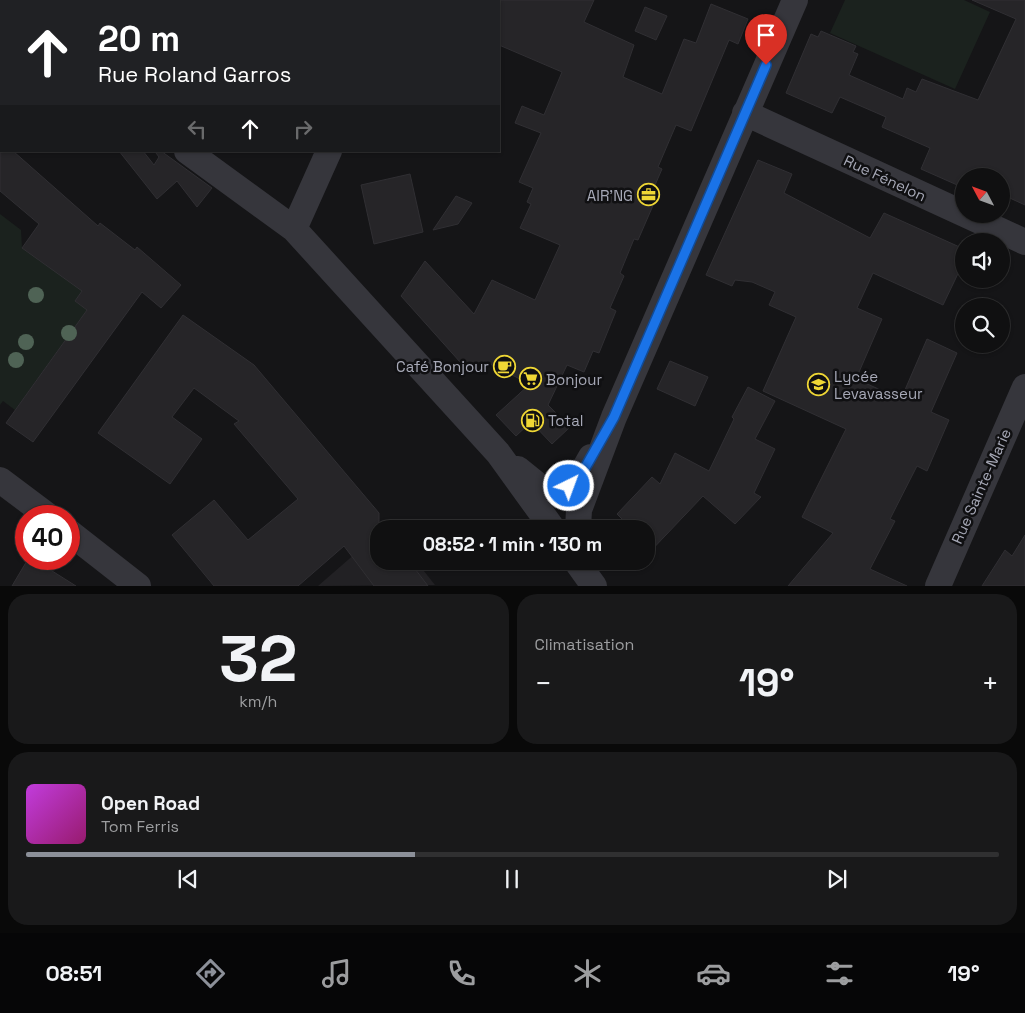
<!DOCTYPE html>
<html lang="fr">
<head>
<meta charset="utf-8">
<style>
  :root { --surface:#101011; --page:#19191a; --text:#f1f3f6; --muted:#9c9d9f; --line:#303031; --accent:#8c9099 }
  body { margin:0; font-family:"Space Grotesk",sans-serif; background:var(--page); color:var(--text); height:100vh; display:flex; flex-direction:column; font-size:19px; white-space:nowrap }
  * { box-sizing:border-box; margin:0 }
  p { font-size:16px; color:var(--muted) }
  .icon { flex:none; width:28px; height:28px; fill:none; stroke:currentColor; stroke-width:2; stroke-linecap:round; stroke-linejoin:round }
  .map { position:relative; height:586px; overflow:hidden }
  .panel { display:flex; flex-direction:column; gap:8px; padding:8px; background:#090909; flex:1 }
  .panel>* { flex:none }
  .top-card { position:absolute; left:0px; top:0px; width:500px; height:152px; box-shadow:0 1px 4px #0004,0 0 0 1px var(--line); background:#202124; color:#fff; overflow:hidden }
  .needle { width:32px; rotate:311deg }
  .controls { position:absolute; left:955px; top:168px; display:grid; gap:10px }
  .controls a { display:grid; place-items:center; width:55px; height:55px; border-radius:50%; background:var(--surface); box-shadow:0 1px 4px #0004,0 0 0 1px var(--line); font-size:25px }
  .speed { position:absolute; left:15px; top:505px; display:flex; gap:10px; font-size:25px; font-weight:700; text-align:center }
  .speed>* { display:grid; place-content:center; width:65px; height:65px; border-radius:50%; background:var(--surface); box-shadow:0 1px 4px #0004,0 0 0 1px var(--line); line-height:1 }
  .speed .limit { border:8px solid #d22; background:#fff; color:#111 }
  .pin { position:absolute; display:grid; place-items:center; width:42px; height:42px; color:#fff; margin:-51px -21px; border-radius:50% 50% 50% 0; rotate:-45deg; box-shadow:0 0 5px #0007 }
  .pin .icon { rotate:45deg }
  .me { position:absolute; width:55px; margin:-28px; rotate:42deg; stroke-linejoin:round; filter:drop-shadow(0 0 4px #0008) }
  .turn { display:flex; align-items:center; gap:18px; height:105px; padding:0 15px; font-size:22px }
  .turn .icon { width:65px; height:65px; stroke-width:2.5 }
  .turn b { display:block; font-size:35px; line-height:42px }
  .lanes { display:flex; align-items:center; height:48px; padding:0 15px; background:#0003; justify-content:center; gap:25px; direction:ltr }
  .lanes .off { opacity:.35 }
  .big { font-size:38px; font-weight:700; line-height:1.1 }
  .panel .widget { flex:1; display:flex; flex-direction:column; justify-content:center; gap:8px; min-width:0; padding:0 18px; border-radius:20px; background:var(--page) }
  .panel .dial { align-items:center; gap:0 }
  .dial b { font-size:65px; line-height:1 }
  .song { display:flex; align-items:center; gap:15px }
  .cover { width:60px; height:60px; border-radius:8px; background:linear-gradient(135deg,hsl(290 70% 55%),hsl(320 70% 35%)) }
  .played { height:5px; border-radius:2px; background:linear-gradient(90deg,var(--accent) 40%,var(--line) 40%) }
  .keys { display:flex; justify-content:space-around; direction:ltr }
  .heat { display:flex; justify-content:space-between; align-items:center; font-size:28px; direction:ltr }
  .panel .tiles { flex:1; display:grid; gap:8px; grid-template-columns:1fr 1fr }
  .widget:last-child { grid-column:span 2 }
  .trip { position:absolute; left:370px; top:520px; width:285px; height:50px; border-radius:20px; background:var(--surface); box-shadow:0 1px 4px #0004,0 0 0 1px var(--line); font-weight:700; line-height:50px; text-align:center }
  .tab-bar { display:flex; height:80px; justify-content:space-around; align-items:center; background:#060607; color:var(--muted) }
  .tab-bar .icon { width:35px; height:35px }
  .tab-bar .current { color:var(--accent) }
  .tab-bar b { font-size:22px; color:var(--text) }
  .map>svg:first-child { display:block }
</style>
</head>
<body>
<div class="map">
<svg width="1025" height="586" viewBox="0 0 1025 586">
  <rect width="100%" height="100%" fill="#151517"/>
  <!-- built -->
  <path fill="#222124" d="M379 533V561H416L435 585 318 586Z"/>
  <!-- green -->
  <path fill="#1b221e" d="M845 0H964L990 12 955 89 830 33Z
    M0 214 21 230 22 248 85 288 75 301 87 310 15 410 3 401 0 405Z"/>
  <!-- building -->
  <path fill="#262528" stroke="#302f33" d="M499 0H594L584 22 634 45 623 77 662 94 684 39 696 43 711 4 748 19 738 44 729 40 691 131 676 125 658 167 662 169 652 192 658 194 638 240 634 239 620 273 624 276 610 308 616 311 599 353 593 351 584 372 567 365 548 405 570 427 552 444 531 422 516 436 496 415 530 384 484 361 469 372 401 296 425 261 474 314 492 280 535 300 560 245 520 228 531 204 527 202 533 188 519 182 541 133 515 123 522 106 544 115 562 72 499 45Z
    M972 0H1025V205L1001 194V176H964V188L921 169 930 148 882 127 886 117 840 97 832 113 786 93 811 34 818 37 821 31 856 46 853 52 858 54 849 75 903 99 907 88 916 92 922 79 978 100 1016 19Z
    M645 7 667 16 656 40 635 31Z
    M0 151H13L98 226 100 223 135 250 137 247 181 285 161 308 142 292 33 442 6 423 87 310 75 301 82 291 22 248 39 224 0 191Z
    M119 151H143L154 165 159 157 156 153 161 151 212 188 197 207 177 181 157 199Z
    M758 160 792 174 784 193 870 238 884 213 964 249V261L943 305 873 273 857 308 882 319 856 379 901 399 927 339 957 353 931 412 949 420 927 471 917 466 890 519 895 521 870 569 907 586H788L833 533 802 517 846 429 763 391 796 317 769 305 775 292 752 282 735 280 732 286 706 275Z
    M410 174 423 232 374 244 361 185Z
    M456 196 472 203 458 224 433 230Z
    M183 315 254 365 379 513V561H409L428 586H374L344 546 298 586H214L172 535 214 500 248 540 298 499 234 424 239 421 194 388 172 417 202 439 170 484 98 433Z
    M670 361 708 377 695 406 657 389Z
    M748 387 775 401 755 439 775 449 754 493 761 497 735 524 703 496 646 556V529H632L617 514 652 477 660 484 675 453 709 471 734 419 732 417Z
    M1025 535V586H982L1005 550 1012 556Z
    M28 559H33L76 586H12Z"/>
  <g fill="none" stroke-linecap="round" stroke-linejoin="round">
    <!-- minor -->
    <path stroke="#36363c" stroke-width="26" d="M316 1 317 0
      M396 1V0
      M0 16 1 17
      M745 113 1025 242
      M187 151 294 229 498 453 553 529
      M294 229 329 151
      M518 469 544 490C572 488 578 481 591 457
      M0 480 48 516
      M578 529 579 510 614 417 795 0
      M69 532 138 586
      M576 561 594 586
      M938 586 1025 387"/>
  </g>
  <!-- trees -->
  <g fill="#4f6355">
    <circle cx="36" cy="295" r="8"/>
    <circle cx="69" cy="333" r="8"/>
    <circle cx="26" cy="342" r="8"/>
    <circle cx="16" cy="360" r="8"/>
  </g>
  <g fill="none" stroke-linecap="round" stroke-linejoin="round">
    <defs>
      <path id="route" d="M569 486 581 475 614 417 766 65"/>
    </defs>
    <!-- route casing -->
    <use href="#route" stroke="#114b97" stroke-width="12"/>
    <!-- route -->
    <use href="#route" stroke="#1a73e8" stroke-width="9"/>
  </g>
  <!-- icons -->
  <defs>
    <symbol id="office-ring" viewBox="-11 -11 22 22"><circle r="9.5" fill="#101012" stroke="#efd735" stroke-width="1.5"/><path d="M-6-3h4V-5.5h4V-3h4V5H-6ZM-1-4.5V-3h2v-1.5ZM-6 0V1H6V0Z" fill="#efd735"/></symbol>
    <symbol id="cafe-ring" viewBox="-11 -11 22 22"><circle r="9.5" fill="#101012" stroke="#efd735" stroke-width="1.5"/><path d="M-5.5-4.5H6V0H3Q3 3.5 0 3.5H-2.5Q-5.5 3.5-5.5 0ZM3-3.2v2h1.7v-2ZM-6 4.5H4V6H-6Z" fill="#efd735"/></symbol>
    <symbol id="supermarket-ring" viewBox="-11 -11 22 22"><circle r="9.5" fill="#101012" stroke="#efd735" stroke-width="1.5"/><path d="M-6-5.5h2.5l.6 2H6L4.5 2H-2.5L-4.4-4H-6ZM-1.5 3.2a1.3 1.3 0 1 0 .1 0ZM3 3.2a1.3 1.3 0 1 0 .1 0Z" fill="#efd735"/></symbol>
    <symbol id="school-ring" viewBox="-11 -11 22 22"><circle r="9.5" fill="#101012" stroke="#efd735" stroke-width="1.5"/><path d="M0-5L7-2L0 1L-7-2ZM-4 1L0 2.5L4 1V4Q0 6-4 4Z" fill="#efd735"/></symbol>
    <symbol id="fuel-ring" viewBox="-11 -11 22 22"><circle r="9.5" fill="#101012" stroke="#efd735" stroke-width="1.5"/><path d="M-5.5-6h7V0h2V4h1.3V-2.5L3-4.5l.8-.8L6-3V5H2.5V1h-1V6h-7ZM-4.2-4.7v3.2H.2V-4.7Z" fill="#efd735"/></symbol>
  </defs>
  <g fill-rule="evenodd">
    <use href="#office-ring" x="636" y="182" width="25" height="25"/>
    <use href="#cafe-ring" x="492" y="354" width="25" height="25"/>
    <use href="#supermarket-ring" x="518" y="366" width="25" height="25"/>
    <use href="#school-ring" x="806" y="372" width="25" height="25"/>
    <use href="#fuel-ring" x="520" y="408" width="25" height="25"/>
  </g>
  <g text-anchor="middle" dominant-baseline="central" stroke-width="5" stroke-linejoin="round" paint-order="stroke">
    <!-- street labels -->
    <g font-size="15" fill="#a7a9b7" stroke="#101012">
      <text transform="translate(885 178) rotate(25)">Rue Fénelon</text>
      <text transform="translate(981 486) rotate(-66)">Rue Sainte-Marie</text>
    </g>
    <!-- poi labels -->
    <g font-size="15" fill="#a7a9b7" stroke="#101012" text-anchor="start">
      <text x="633" y="195" text-anchor="end">AIR'NG</text>
      <text x="489" y="366" text-anchor="end">Café Bonjour</text>
      <text x="834" y="376">Lycée<tspan x="834" dy="17">Levavasseur</tspan></text>
      <text x="546" y="379">Bonjour</text>
      <text x="548" y="420">Total</text>
    </g>
  </g>
</svg>
<div class="controls">
<a><svg class="needle" viewBox="-14 -14 28 28"><path d="M0-13l5 13h-10z" fill="#e53935"/><path d="M0 13l5-13h-10z" fill="#9c9d9f"/></svg></a>
<a><svg class="icon" aria-label="sound" viewBox="0 0 24 24"><path d="M4 9h4l5-4v14l-5-4H4zM17 9q2 3 0 6"/></svg></a>
<a><svg class="icon" aria-label="search" viewBox="0 0 24 24"><circle cx="10" cy="10" r="6"/><path d="M15 15l6 6"/></svg></a>
</div>
<div class="speed"><div class="limit">40</div></div>
<div class="pin" style="left:766px;top:65px;background:#d93025"><svg class="icon" aria-label="arrive" viewBox="0 0 24 24"><path d="M6 21V4h12l-3 4 3 4H6"/></svg></div>
<svg class="me" style="left:569px;top:486px" viewBox="-20 -20 40 40"><circle r="17" fill="#1a73e8" stroke="#fff" stroke-width="3"/><path d="M0-11L8 9 0 5-8 9z" fill="#fff"/></svg>
<div class="trip">08:52 · 1 min · 130 m</div>
<div class="top-card">
<div class="turn"><svg class="icon" aria-label="ahead" viewBox="0 0 24 24"><path d="M12 20V5M6 11l6-6 6 6"/></svg><div><b>20 m</b>Rue Roland Garros</div></div>
<div class="lanes"><svg class="icon off" aria-label="left" viewBox="0 0 24 24"><path d="M17 20v-9H6M10 6l-5 5 5 5"/></svg><svg class="icon" aria-label="ahead" viewBox="0 0 24 24"><path d="M12 20V5M6 11l6-6 6 6"/></svg><svg class="icon off" aria-label="right" viewBox="0 0 24 24"><path d="M7 20v-9h11M14 6l5 5-5 5"/></svg></div>
</div>
</div>
<section class="panel">
<div class="tiles">
<div class="widget dial"><b>32</b><p>km/h</p></div>
<div class="widget"><p>Climatisation</p>
<div class="heat"><a>−</a><b class="big">19°</b><a>+</a></div>
</div>
<div class="widget">
<div class="song"><i class="cover"></i><div><b>Open Road</b><p>Tom Ferris</p></div></div>
<div class="played"></div>
<div class="keys"><svg class="icon" aria-label="previous" viewBox="0 0 24 24"><path d="M18 5L8 12l10 7zM5 5v14"/></svg><svg class="icon" aria-label="pause" viewBox="0 0 24 24"><path d="M8 5v14M16 5v14"/></svg><svg class="icon" aria-label="next" viewBox="0 0 24 24"><path d="M6 5l10 7-10 7zM19 5v14"/></svg></div>
</div>
</div>
</section>
<nav class="tab-bar">
<b>08:51</b>
<svg class="icon current" aria-label="directions" viewBox="0 0 24 24"><path d="M12 3l9 9-9 9-9-9zM9 14v-3h6M13 9l2 2-2 2"/></svg>
<svg class="icon" aria-label="music" viewBox="0 0 24 24"><path d="M9 18V5l10-2v13"/><circle cx="6" cy="18" r="3"/><circle cx="16" cy="16" r="3"/></svg>
<svg class="icon" aria-label="phone" viewBox="0 0 24 24"><path d="M5 4h4l2 5-3 2q2 4 5 5l2-3 5 2v4C11 20 4 13 5 4z"/></svg>
<svg class="icon" aria-label="climate" viewBox="0 0 24 24"><path d="M12 3v18M4 7l16 10M4 17L20 7"/></svg>
<svg class="icon" aria-label="car" viewBox="0 0 24 24"><path d="M5 17H2v-5l4-1 3-4h7l3 4 3 1v5h-3M9 17h6M6 11h13"/><circle cx="7" cy="17" r="2"/><circle cx="17" cy="17" r="2"/></svg>
<svg class="icon" aria-label="filters" viewBox="0 0 24 24"><path d="M4 7h16M4 17h16"/><circle cx="9" cy="7" r="2"/><circle cx="15" cy="17" r="2"/></svg>
<b>19°</b>
</nav>
</body>
</html>
